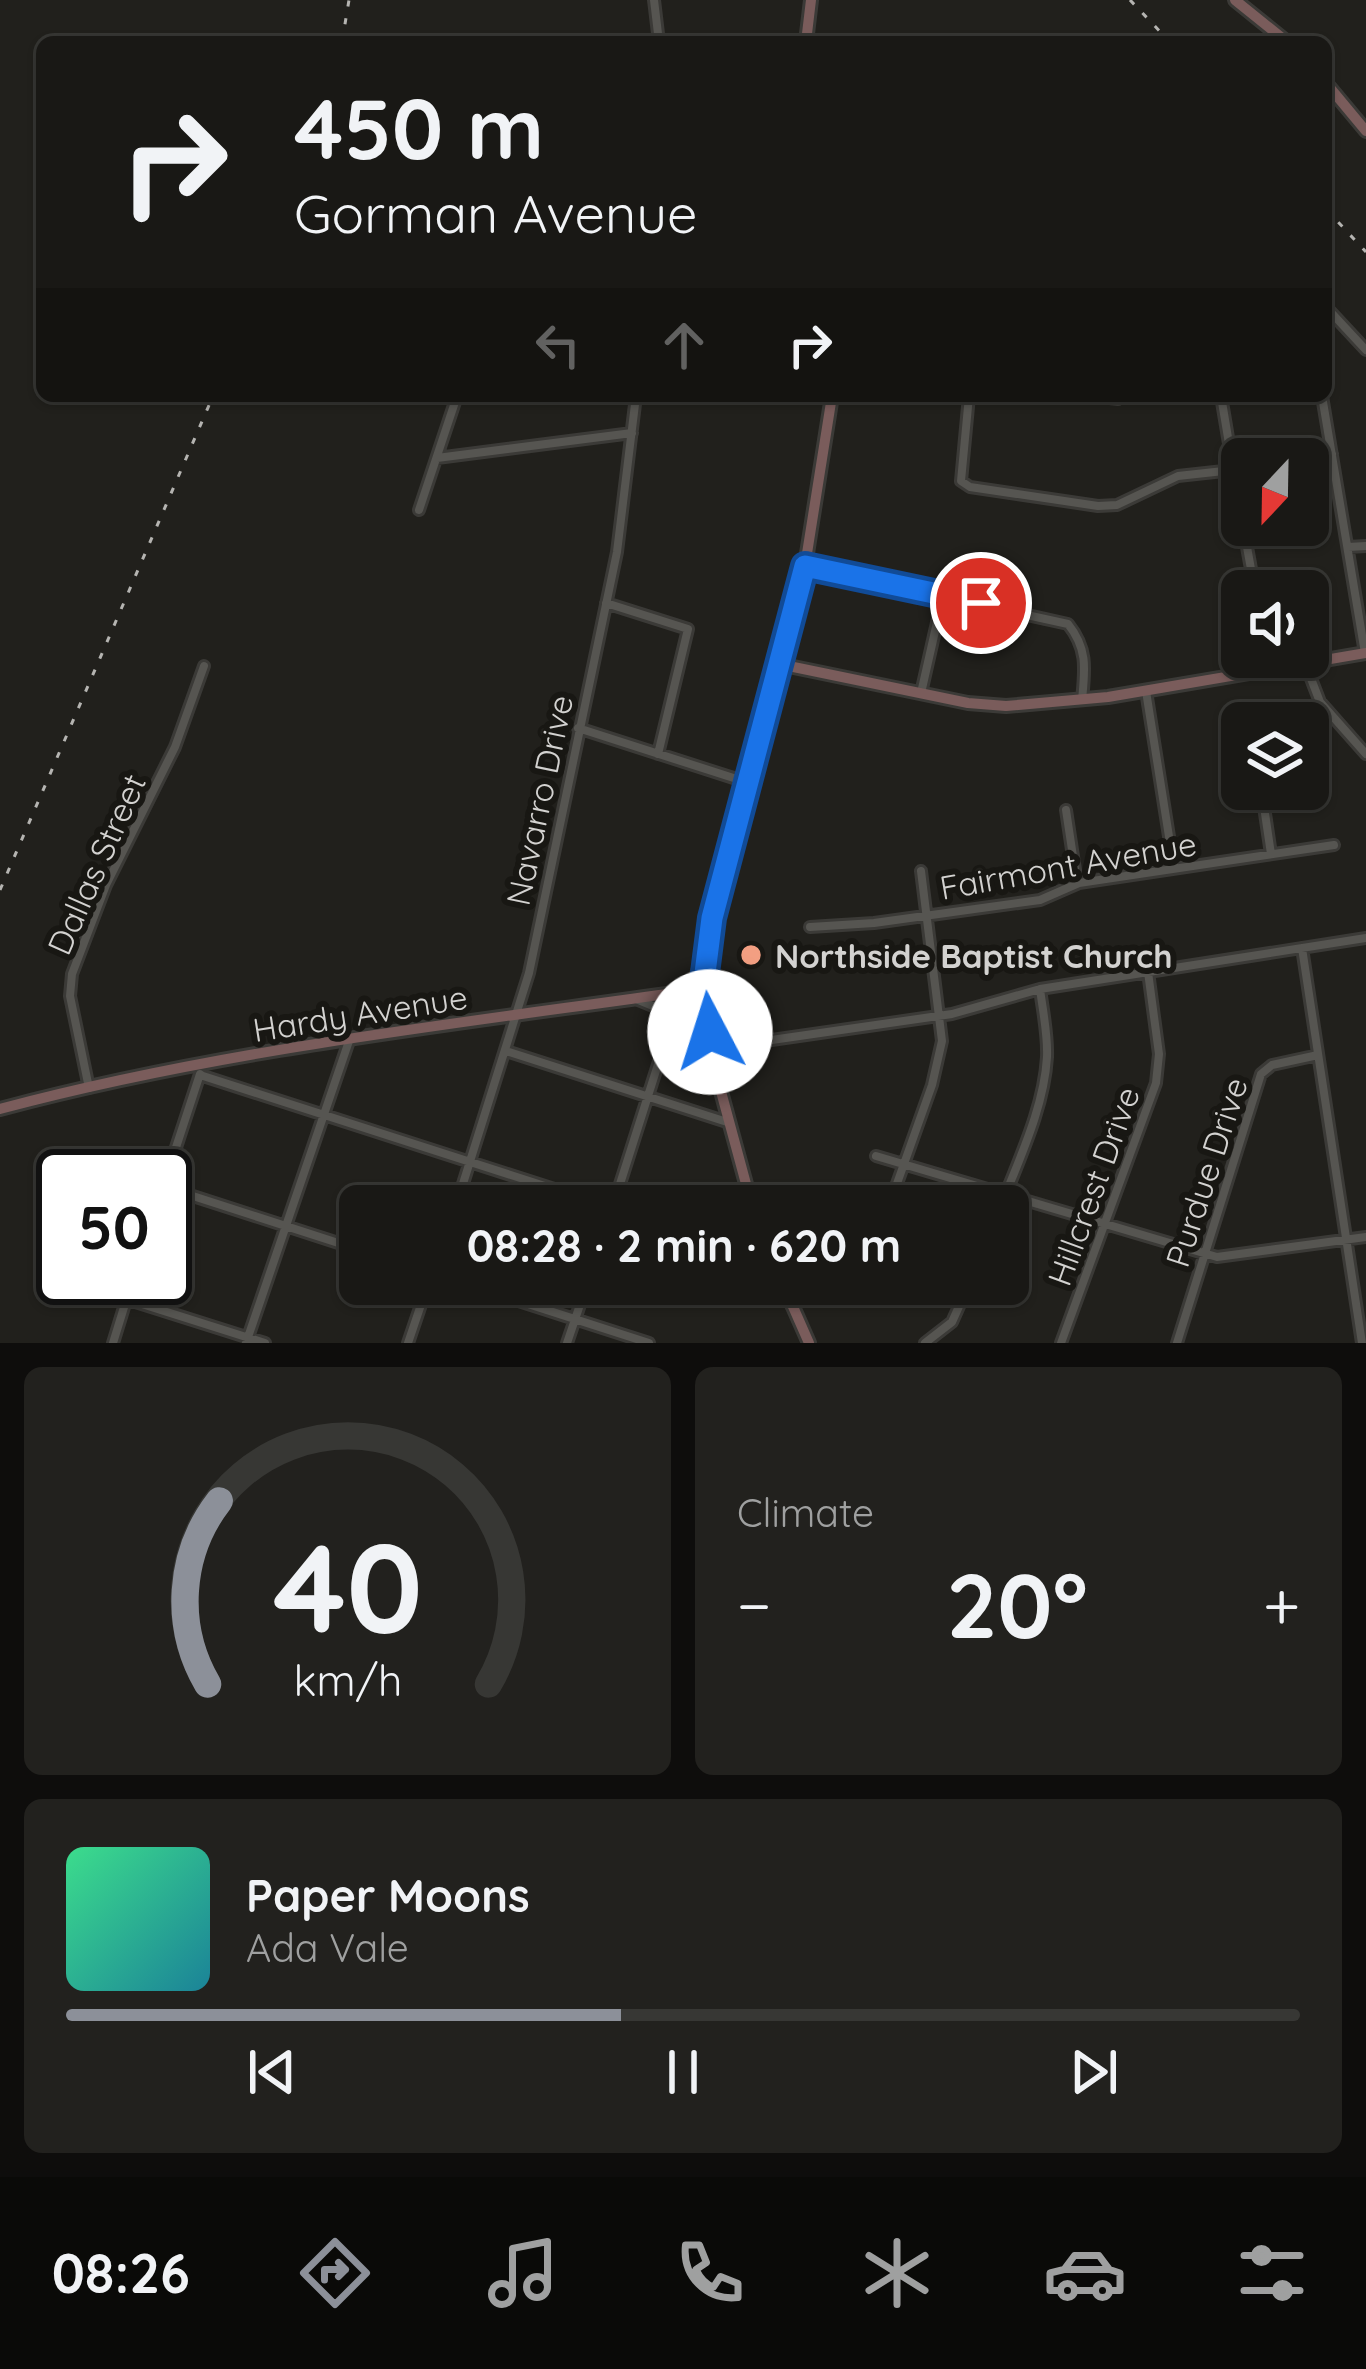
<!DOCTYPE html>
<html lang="en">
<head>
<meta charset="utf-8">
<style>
  :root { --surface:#191815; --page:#22211e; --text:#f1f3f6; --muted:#9fa0a0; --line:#373734; --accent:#8c9099 }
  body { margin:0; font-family:Quicksand,sans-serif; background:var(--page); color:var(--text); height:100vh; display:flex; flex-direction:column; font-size:45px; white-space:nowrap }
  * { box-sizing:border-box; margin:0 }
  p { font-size:39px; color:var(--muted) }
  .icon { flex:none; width:66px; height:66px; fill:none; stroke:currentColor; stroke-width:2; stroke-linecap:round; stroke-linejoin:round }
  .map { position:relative; height:1343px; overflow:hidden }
  .side { display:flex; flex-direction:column; gap:24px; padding:24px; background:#0e0d0c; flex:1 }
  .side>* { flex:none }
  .banner { position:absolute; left:36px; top:36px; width:1296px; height:366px; border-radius:18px; box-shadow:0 3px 9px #0004,0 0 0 3px var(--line); background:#191815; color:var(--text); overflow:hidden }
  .needle { width:78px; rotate:202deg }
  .controls { position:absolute; left:1221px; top:438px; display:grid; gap:24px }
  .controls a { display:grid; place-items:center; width:108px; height:108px; border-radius:18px; background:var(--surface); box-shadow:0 3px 9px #0004,0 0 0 3px var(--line); font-size:60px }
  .speed { position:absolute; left:36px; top:1149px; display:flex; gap:24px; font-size:60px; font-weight:700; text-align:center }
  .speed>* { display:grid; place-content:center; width:156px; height:156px; border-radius:50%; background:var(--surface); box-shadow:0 3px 9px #0004,0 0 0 3px var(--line); line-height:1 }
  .speed .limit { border:6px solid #111; border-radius:18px; background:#fff; color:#111 }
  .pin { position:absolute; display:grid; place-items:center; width:102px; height:102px; color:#fff; margin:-51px; border:6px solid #fff; border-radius:50%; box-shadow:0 3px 12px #0007 }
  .me { position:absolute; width:132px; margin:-66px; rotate:355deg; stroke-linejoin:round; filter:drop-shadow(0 0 9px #0008) }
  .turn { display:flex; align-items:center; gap:42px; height:252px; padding:0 60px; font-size:54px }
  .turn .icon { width:156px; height:156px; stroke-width:2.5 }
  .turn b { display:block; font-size:84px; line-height:102px }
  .lanes { display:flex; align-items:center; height:114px; padding:0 60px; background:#0003; justify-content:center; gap:60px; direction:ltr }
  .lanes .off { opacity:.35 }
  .big { font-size:90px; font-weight:700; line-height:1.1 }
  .side .card { flex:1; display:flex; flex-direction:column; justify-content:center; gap:18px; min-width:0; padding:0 42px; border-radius:18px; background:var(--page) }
  .side .dial { align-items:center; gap:0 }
  .dial svg { height:312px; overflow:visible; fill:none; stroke:var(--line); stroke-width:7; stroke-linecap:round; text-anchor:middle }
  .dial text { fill:var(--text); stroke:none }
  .song { display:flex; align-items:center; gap:36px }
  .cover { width:144px; height:144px; border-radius:18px; background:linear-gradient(135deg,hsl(150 70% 55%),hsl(190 70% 35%)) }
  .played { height:12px; border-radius:6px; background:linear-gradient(90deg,var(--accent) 45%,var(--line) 45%) }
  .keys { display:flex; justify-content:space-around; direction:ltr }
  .heat { display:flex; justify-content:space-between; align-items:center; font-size:66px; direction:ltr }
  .side .tiles { flex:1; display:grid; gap:24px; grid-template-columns:1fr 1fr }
  .card:last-child { grid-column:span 2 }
  .trip { position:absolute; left:339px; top:1185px; width:690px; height:120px; border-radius:18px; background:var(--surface); box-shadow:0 3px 9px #0004,0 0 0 3px var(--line); font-weight:700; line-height:120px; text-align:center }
  .dock { display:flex; height:192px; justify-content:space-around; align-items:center; background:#0a0a08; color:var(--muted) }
  .dock .icon { width:84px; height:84px }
  .dock .active { color:var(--accent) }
  .dock b { font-size:54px; color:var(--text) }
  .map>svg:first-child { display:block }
</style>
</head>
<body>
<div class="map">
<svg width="1366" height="1343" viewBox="0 0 1366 1343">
  <rect width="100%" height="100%" fill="#21201c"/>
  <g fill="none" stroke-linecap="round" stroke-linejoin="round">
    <defs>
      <path id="street" d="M654 0 659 42
        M1326 307 1366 350
        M969 396 961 481 970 487 1098 506 1117 505 1178 476 1242 469
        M1093 396 1118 399
        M1221 396 1242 521
        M1322 396 1365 653
        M437 458 632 433
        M1303 459 1332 454
        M419 510 457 396
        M1243 525 1255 591
        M1348 547 1366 546
        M805 566 1068 624C1088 649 1085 669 1082 700
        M606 603 688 629 658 754
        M1267 657 1270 670
        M1305 663 1320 702 1366 754
        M1146 691 1174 868
        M921 693 943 596
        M578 728 746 782
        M1263 800 1271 854
        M1066 810 1077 883
        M810 927 874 923 1040 900 1079 883 1334 845
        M1302 948 1362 1343
        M636 999 744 1044
        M506 1051 727 1122
        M714 1055 744 1044 952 1014 1040 989 1366 938
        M200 1075 607 1206
        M89 1088 70 996 72 974 106 885 175 747 204 666
        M876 1156 1217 1257 1366 1237
        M165 1181 200 1074
        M165 1187 360 1250
        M456 1206 529 973 617 552 636 396
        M613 1206 681 992
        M889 1206 932 1085 942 1041 921 871
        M1001 1206C1019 1159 1044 1108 1047 1057 1048 1035 1043 1012 1040 989
        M466 1284 649 1343
        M126 1299 265 1343
        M791 1305 832 1284
        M113 1343 133 1278
        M246 1343 349 1041
        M408 1343 428 1284
        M567 1343 587 1284
        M925 1343 952 1322 969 1284
        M1061 1343 1156 1083 1159 1054 1148 972
        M1177 1343 1261 1074 1272 1065 1318 1055"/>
      <path id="secondary" d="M1235 0 1287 42
        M806 42 811 0
        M1326 83 1366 131
        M779 664 968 703 1006 706 1108 697 1366 653
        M0 1109C220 1050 455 1024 681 992L694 982 701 963
        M752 1206 716 1073 705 951 719 885 805 566 832 396
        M783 1284 809 1343"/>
    </defs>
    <!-- street casing -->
    <use href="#street" stroke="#3b3a37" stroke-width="14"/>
    <!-- secondary casing -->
    <use href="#secondary" stroke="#3b3a37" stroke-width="16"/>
    <!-- street -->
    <use href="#street" stroke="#565551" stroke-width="8"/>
    <!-- secondary -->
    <use href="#secondary" stroke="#7a5c5b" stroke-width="10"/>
    <!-- rail -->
    <path stroke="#b5b4b1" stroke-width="3" stroke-dasharray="6 12" stroke-linecap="butt" d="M1130 0 1170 42
      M342 42 349 0
      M1326 209 1366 252
      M0 890 213 396"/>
  </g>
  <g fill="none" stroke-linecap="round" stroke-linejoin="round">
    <defs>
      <path id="route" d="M710 1032 705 973 712 918 805 566 981 603"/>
    </defs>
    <!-- route casing -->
    <use href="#route" stroke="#114b97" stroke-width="30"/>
    <!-- route -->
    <use href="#route" stroke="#1a73e8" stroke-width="21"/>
  </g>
  <!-- markers -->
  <circle fill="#f39f82" stroke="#181713" stroke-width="4.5" cx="751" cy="955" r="12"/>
  <g text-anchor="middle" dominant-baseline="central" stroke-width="12" stroke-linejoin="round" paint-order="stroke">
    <!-- street labels -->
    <g font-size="33" fill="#d3d2d0" stroke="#181713">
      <text transform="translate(539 800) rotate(-78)">Navarro Drive</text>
      <text transform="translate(96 864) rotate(-66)">Dallas Street</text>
      <text transform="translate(1068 865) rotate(-10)">Fairmont Avenue</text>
      <text transform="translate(360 1013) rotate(-9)">Hardy Avenue</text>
      <text transform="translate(1206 1172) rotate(-72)">Purdue Drive</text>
      <text transform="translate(1093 1186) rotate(-70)">Hillcrest Drive</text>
    </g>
    <!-- poi labels -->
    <g font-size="33" font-weight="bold" fill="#d3d2d0" stroke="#181713" text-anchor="start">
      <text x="775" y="955">Northside Baptist Church</text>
    </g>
  </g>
</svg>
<div class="controls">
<a><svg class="needle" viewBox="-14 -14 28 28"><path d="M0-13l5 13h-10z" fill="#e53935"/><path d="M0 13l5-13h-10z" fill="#9fa0a0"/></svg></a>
<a><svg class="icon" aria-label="sound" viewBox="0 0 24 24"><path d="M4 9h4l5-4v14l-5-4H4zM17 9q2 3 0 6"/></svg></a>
<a><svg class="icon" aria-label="layers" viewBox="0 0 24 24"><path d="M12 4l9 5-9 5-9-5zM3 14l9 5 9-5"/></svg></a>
</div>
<div class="speed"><div class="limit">50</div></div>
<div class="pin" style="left:981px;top:603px;background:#d93025"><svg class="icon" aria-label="arrive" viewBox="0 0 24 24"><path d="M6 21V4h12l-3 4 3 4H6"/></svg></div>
<svg class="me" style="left:710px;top:1032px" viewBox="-20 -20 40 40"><circle r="19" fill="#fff"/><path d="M0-13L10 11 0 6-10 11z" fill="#1a73e8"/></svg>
<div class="trip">08:28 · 2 min · 620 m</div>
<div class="banner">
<div class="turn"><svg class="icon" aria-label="right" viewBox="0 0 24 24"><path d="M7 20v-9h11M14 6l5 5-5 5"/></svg><div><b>450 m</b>Gorman Avenue</div></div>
<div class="lanes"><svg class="icon off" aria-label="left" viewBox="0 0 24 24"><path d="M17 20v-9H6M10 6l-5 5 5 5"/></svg><svg class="icon off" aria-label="ahead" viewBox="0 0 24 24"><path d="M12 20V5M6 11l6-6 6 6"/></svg><svg class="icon" aria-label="right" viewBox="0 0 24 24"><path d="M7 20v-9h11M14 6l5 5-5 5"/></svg></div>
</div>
</div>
<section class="side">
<div class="tiles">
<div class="card dial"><svg viewBox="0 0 100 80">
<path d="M14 69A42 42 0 1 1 86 69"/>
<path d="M14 69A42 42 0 0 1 17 22" stroke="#8c9099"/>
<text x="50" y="56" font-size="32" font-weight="700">40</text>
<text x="50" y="72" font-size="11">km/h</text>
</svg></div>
<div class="card"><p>Climate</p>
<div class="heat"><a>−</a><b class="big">20°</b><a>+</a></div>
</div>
<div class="card">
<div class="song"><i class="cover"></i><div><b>Paper Moons</b><p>Ada Vale</p></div></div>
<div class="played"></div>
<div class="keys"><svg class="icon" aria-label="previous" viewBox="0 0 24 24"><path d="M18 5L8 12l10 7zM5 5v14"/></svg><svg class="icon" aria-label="pause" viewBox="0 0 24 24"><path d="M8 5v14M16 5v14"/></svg><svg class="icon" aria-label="next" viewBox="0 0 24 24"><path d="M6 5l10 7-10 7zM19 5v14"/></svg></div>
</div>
</div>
</section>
<nav class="dock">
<b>08:26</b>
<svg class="icon active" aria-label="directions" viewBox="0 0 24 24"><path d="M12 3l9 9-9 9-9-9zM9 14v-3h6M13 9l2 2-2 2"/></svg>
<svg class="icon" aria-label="music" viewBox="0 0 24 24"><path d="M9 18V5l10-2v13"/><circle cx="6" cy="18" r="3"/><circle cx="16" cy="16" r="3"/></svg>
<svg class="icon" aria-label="phone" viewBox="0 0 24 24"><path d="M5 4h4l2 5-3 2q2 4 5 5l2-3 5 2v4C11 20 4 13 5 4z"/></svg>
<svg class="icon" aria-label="climate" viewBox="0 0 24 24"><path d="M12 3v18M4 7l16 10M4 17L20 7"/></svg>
<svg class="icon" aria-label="car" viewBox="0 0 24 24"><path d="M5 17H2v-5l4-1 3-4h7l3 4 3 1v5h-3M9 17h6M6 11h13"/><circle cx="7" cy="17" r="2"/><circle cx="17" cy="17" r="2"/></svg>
<svg class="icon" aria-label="filters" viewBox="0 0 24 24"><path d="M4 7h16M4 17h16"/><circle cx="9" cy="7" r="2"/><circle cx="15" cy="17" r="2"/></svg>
</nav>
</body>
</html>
